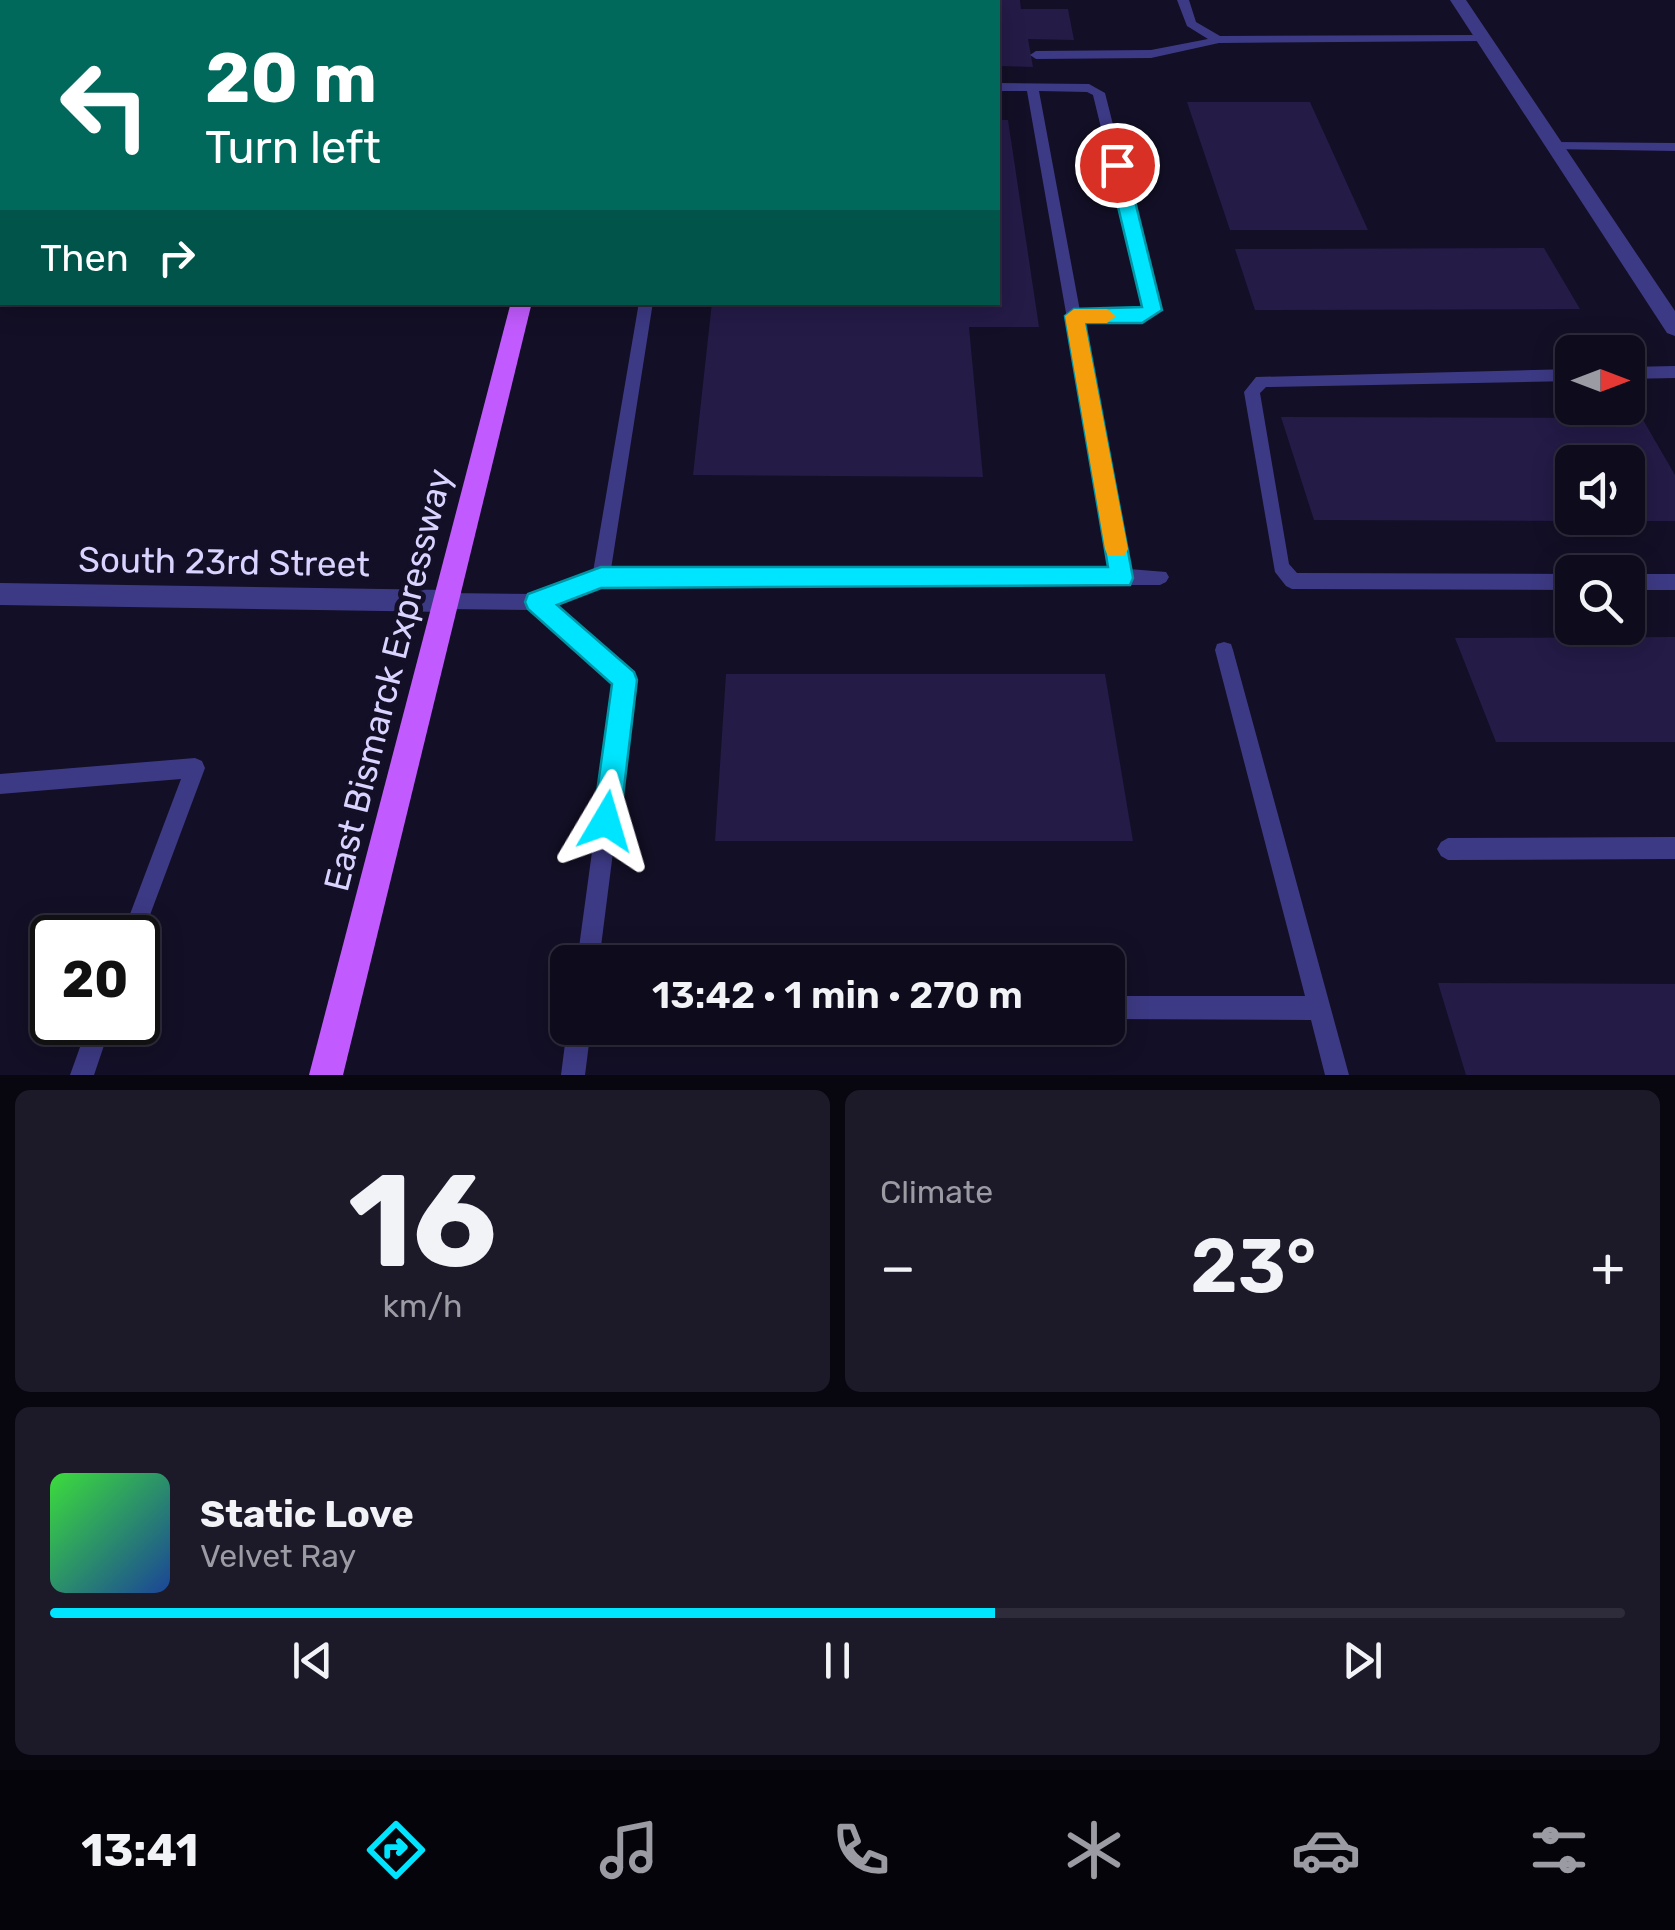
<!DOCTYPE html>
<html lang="en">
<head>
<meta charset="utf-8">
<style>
  :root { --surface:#0e0b1c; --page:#1c1929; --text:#f1f3f6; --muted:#9b9ba3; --line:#2e2b3b; --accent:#00e5ff }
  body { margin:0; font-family:Rubik,sans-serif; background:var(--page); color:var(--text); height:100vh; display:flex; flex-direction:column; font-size:38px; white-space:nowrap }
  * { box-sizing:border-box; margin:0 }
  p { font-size:32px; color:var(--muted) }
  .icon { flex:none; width:55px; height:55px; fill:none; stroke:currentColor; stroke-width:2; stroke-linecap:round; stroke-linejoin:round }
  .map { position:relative; height:1075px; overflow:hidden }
  .panel { display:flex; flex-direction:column; gap:15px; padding:15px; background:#08060f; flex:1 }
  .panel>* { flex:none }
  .top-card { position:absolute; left:0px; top:0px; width:1000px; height:305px; box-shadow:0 5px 25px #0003,0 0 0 2px var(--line); background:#00695c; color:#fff; overflow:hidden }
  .needle { width:65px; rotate:90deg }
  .controls { position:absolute; left:1555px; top:335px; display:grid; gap:20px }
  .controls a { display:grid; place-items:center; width:90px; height:90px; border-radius:15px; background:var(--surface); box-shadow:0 5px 25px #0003,0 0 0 2px var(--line); font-size:50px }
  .speed { position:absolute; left:30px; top:915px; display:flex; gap:20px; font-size:50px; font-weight:700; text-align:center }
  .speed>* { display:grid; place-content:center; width:130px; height:130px; border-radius:50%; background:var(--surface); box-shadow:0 5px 25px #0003,0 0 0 2px var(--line); line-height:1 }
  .speed .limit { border:5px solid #111; border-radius:15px; background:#fff; color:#111 }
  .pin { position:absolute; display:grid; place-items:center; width:85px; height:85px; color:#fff; margin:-42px; border:5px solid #fff; border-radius:50%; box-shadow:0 2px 10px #0007 }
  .me { position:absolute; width:110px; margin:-55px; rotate:7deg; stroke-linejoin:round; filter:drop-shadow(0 0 8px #0008) }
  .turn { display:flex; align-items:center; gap:35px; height:210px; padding:0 40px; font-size:45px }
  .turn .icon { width:130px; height:130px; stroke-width:2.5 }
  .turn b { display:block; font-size:70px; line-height:85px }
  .then { display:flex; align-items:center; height:95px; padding:0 40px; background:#0003; gap:20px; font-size:38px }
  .big { font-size:75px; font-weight:600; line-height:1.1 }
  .panel .card { flex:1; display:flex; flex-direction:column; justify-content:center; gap:15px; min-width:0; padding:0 35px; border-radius:15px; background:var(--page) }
  .panel .dial { align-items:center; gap:0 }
  .dial b { font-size:130px; line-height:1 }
  .song { display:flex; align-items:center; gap:30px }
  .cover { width:120px; height:120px; border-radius:15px; background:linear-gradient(135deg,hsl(120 70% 55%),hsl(220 70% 35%)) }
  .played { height:10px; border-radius:5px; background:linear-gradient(90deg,var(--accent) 60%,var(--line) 60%) }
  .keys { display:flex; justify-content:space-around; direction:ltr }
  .heat { display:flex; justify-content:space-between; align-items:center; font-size:55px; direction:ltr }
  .panel .tiles { flex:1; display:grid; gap:15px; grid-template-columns:1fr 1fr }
  .card:last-child { grid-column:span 2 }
  .trip { position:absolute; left:550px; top:945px; width:575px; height:100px; border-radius:15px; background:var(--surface); box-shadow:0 5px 25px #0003,0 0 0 2px var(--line); font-weight:600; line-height:100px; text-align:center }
  .dock { display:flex; height:160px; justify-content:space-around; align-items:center; background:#06040b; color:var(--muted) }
  .dock .icon { width:70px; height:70px }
  .dock .current { color:var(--accent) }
  .dock b { font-size:45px; color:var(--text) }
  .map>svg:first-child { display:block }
</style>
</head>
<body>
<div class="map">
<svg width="1675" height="1075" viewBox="0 0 1675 1075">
  <rect width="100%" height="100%" fill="#130f26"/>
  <!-- building -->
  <path fill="#241b47" d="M998 0H1020L1021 9H1068L1074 40 1028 39 1033 67 998 66Z
    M1187 102H1310L1368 230H1230Z
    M998 120H1008L1039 327H969L983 477 693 475 712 302H998Z
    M1544 248 1580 309 1255 310 1235 249Z
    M1281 417 1642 418 1675 475V521H1610V518H1628V462H1572V521L1314 520Z
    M1675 637V742H1496L1455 638Z
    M726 674H1105L1133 841H715Z
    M1438 983 1675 984V1075H1466Z"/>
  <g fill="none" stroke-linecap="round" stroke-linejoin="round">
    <!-- service -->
    <path fill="#3d3a85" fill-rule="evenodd" d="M1177 0H1189L1196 22 1220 36 1484 35 1490 38 1484 41 1219 43 1151 58 1036 59 1030 55 1036 51 1151 50 1208 39 1187 26Z
      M998 83 1089 84 1105 93 1160 310 1142 321H1082L1129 569 1166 572 1169 577 1166 582 1160 585H602L552 604 632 674 635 680 599 962H577L615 683 533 610 447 609 441 607 438 601 441 595 447 593 537 594 593 572 639 302H653L611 569H1111L1027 91H998ZM1039 91 1087 92 1093 95 1145 308 1140 311H1080Z
      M1556 142 1675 143V151L1551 149V143Z
      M1675 366V378L1628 379V367Z
      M1572 369V381L1266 387 1260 393 1289 564 1297 573 1572 574V590L1292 589 1286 586 1275 572 1244 392 1256 377Z
      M1628 574H1675V590H1628Z
      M1224 642 1231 644 1233 650 1349 1075H1325L1311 1020 1108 1019V996H1305L1215 650 1217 644Z
      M195 758 202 761 205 768 138 947V938H121L181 779 0 794V774Z
      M1675 837V859L1448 860 1441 856 1437 849 1441 842 1448 838Z
      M89 1022H112L94 1075H70Z
      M567 1028H591L585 1075H561Z"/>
    <!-- minor -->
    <path fill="#3d3a85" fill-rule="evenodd" d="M1450 0H1466L1675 311V336L1667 333Z
      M0 583 447 590 456 593 460 601 456 609 447 612 0 605Z"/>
    <!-- primary -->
    <path fill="#c25bff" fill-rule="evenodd" d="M511 302H532L343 1075H309Z"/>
  </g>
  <!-- route -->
  <path fill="#00e5ff" stroke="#0095a6" stroke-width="2.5" d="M1117 160 1126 165 1162 310 1142 323H1085L1133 578 1130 585 601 588 557 605 634 672 637 680 620 821 616 831 606 835 597 831 593 821 612 684 528 609 525 602 528 594 601 567H1108L1065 316 1074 309 1142 307 1108 165Z"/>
  <!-- slow -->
  <path fill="#f59e0b" d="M1074 309H1107L1116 316 1107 323H1085L1128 549 1124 556H1108L1105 549 1065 316Z"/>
  <g text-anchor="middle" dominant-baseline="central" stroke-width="10" stroke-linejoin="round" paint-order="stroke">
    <!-- street labels -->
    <g font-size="35" fill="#d9d4ff" stroke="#130f26">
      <text transform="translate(224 562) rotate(1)">South 23rd Street</text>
      <text transform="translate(388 680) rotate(-76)">East Bismarck Expressway</text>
    </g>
  </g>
</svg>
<div class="controls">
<a><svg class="needle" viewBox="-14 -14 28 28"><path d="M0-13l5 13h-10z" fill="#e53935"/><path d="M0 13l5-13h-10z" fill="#9b9ba3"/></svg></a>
<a><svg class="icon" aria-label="sound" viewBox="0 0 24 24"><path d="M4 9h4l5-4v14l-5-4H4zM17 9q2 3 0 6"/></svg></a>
<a><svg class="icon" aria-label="search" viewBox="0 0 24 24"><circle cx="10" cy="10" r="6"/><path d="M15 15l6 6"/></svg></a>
</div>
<div class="speed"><div class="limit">20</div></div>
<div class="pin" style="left:1117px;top:165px;background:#d93025"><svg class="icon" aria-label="arrive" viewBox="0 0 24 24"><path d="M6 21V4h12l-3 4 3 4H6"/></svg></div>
<svg class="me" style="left:606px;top:821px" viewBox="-20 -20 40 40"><path d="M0-17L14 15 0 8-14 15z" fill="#00e5ff" stroke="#fff" stroke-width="4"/></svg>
<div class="trip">13:42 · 1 min · 270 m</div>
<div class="top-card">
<div class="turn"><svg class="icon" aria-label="left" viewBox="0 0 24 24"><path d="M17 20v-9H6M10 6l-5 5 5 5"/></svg><div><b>20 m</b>Turn left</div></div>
<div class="then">Then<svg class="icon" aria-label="right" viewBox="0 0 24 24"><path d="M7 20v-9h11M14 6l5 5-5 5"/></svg></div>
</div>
</div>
<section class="panel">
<div class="tiles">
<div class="card dial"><b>16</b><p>km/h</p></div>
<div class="card"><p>Climate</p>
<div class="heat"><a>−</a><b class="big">23°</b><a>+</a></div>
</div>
<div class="card">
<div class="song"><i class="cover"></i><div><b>Static Love</b><p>Velvet Ray</p></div></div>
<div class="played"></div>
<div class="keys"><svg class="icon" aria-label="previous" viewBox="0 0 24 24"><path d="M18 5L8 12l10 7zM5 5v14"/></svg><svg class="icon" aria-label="pause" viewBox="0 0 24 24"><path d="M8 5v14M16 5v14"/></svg><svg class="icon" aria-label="next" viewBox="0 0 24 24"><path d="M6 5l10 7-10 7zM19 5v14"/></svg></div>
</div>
</div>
</section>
<nav class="dock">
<b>13:41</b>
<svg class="icon current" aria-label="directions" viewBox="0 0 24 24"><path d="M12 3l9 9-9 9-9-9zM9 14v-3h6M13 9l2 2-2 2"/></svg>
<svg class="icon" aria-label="music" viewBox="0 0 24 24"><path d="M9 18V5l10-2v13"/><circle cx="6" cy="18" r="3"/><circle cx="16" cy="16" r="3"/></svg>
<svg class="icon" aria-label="phone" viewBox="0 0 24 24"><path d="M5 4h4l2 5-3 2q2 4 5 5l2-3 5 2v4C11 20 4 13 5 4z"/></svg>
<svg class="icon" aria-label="climate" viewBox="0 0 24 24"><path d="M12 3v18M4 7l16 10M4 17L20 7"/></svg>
<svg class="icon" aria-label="car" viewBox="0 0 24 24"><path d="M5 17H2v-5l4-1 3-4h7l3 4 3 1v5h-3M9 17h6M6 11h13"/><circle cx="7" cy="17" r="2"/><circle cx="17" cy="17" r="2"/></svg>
<svg class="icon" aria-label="filters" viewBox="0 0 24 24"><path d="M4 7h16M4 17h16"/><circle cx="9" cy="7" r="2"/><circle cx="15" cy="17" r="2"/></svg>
</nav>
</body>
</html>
